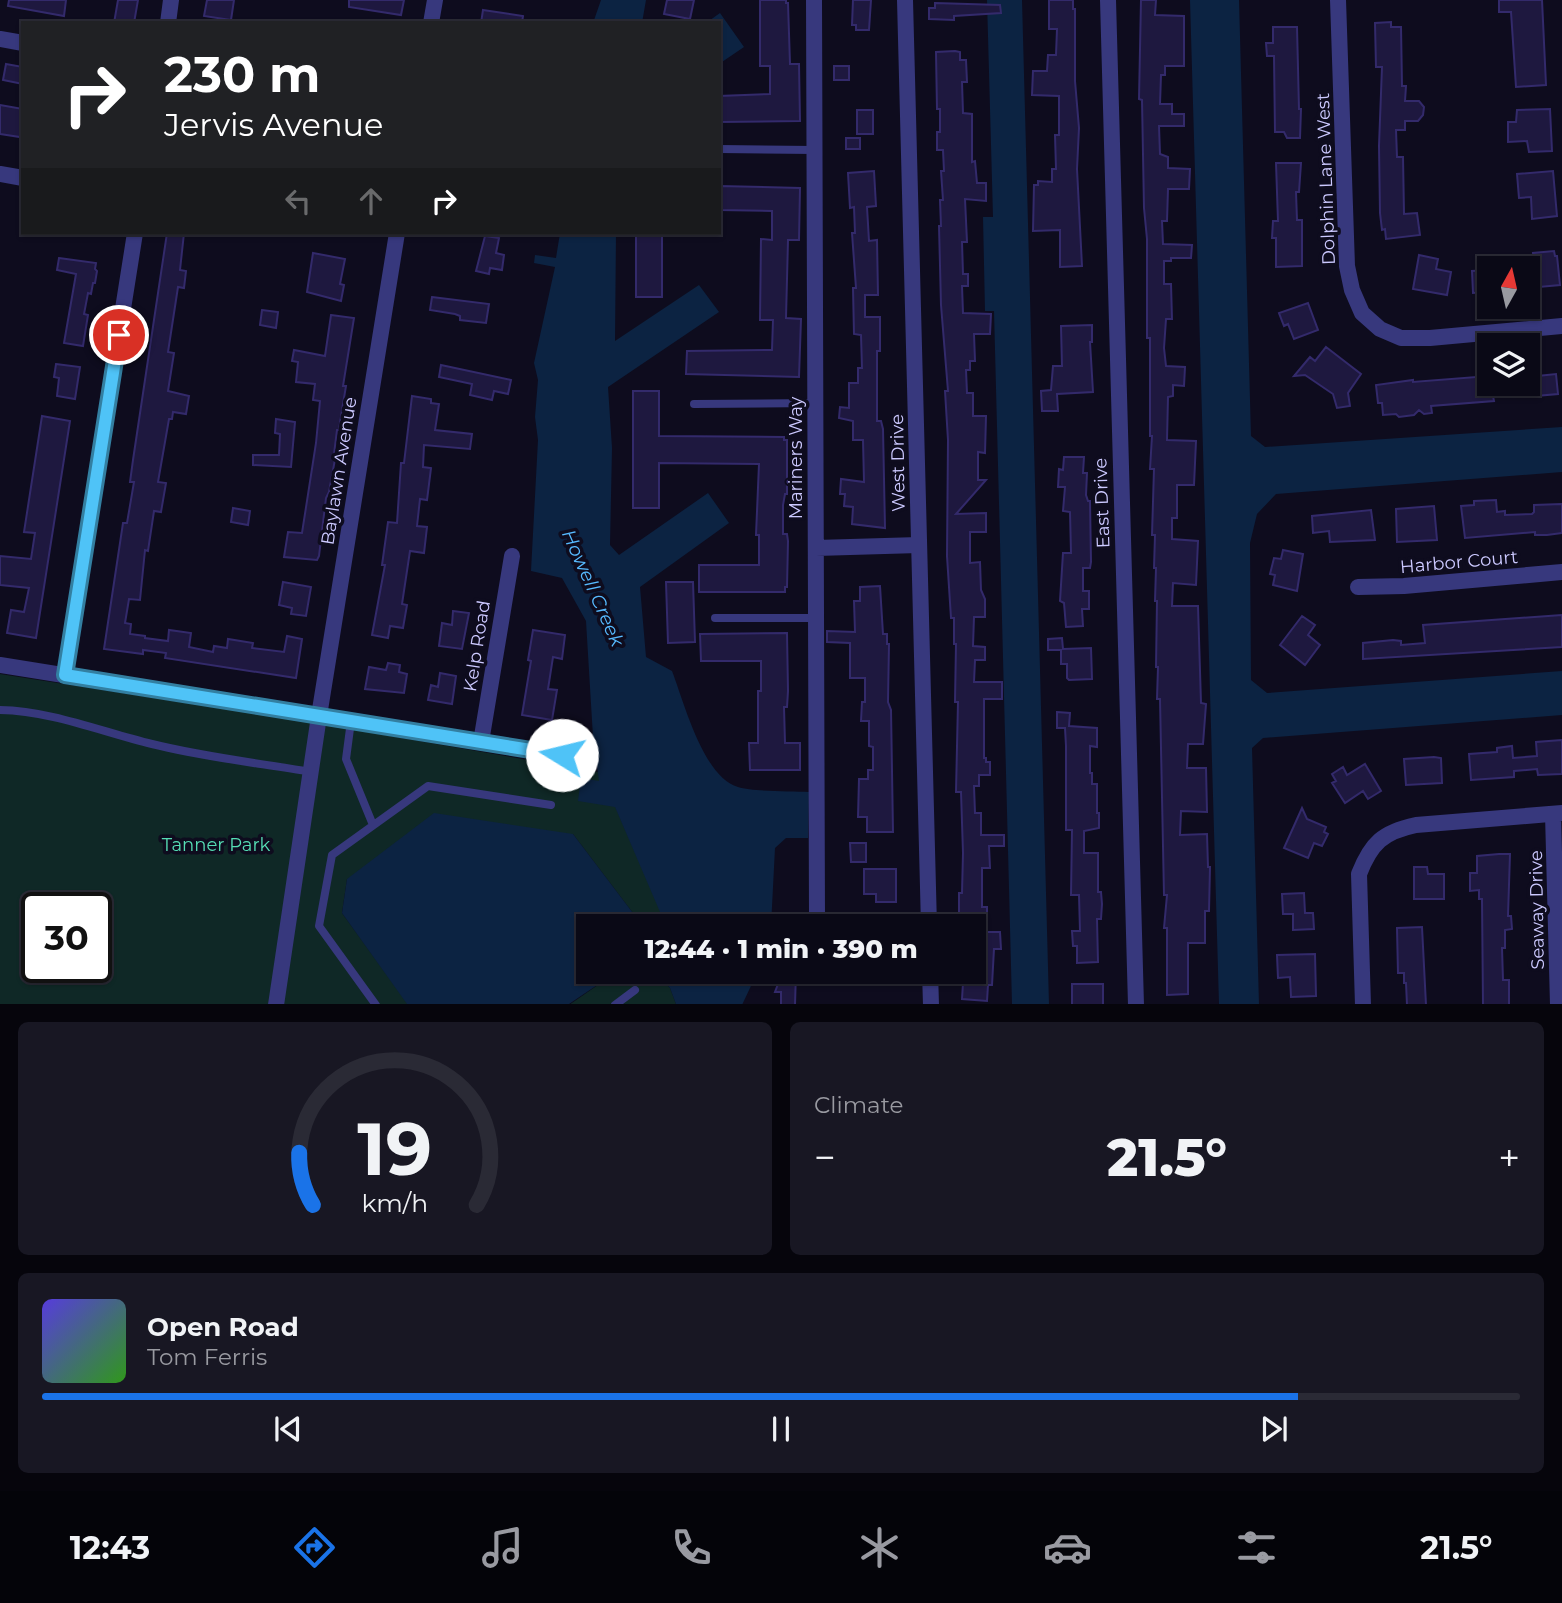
<!DOCTYPE html>
<html lang="en">
<head>
<meta charset="utf-8">
<style>
  :root { --surface:#0a0916; --page:#181723; --text:#f1f3f6; --muted:#999aa1; --line:#2a2a35; --accent:#1a73e8 }
  body { margin:0; font-family:Montserrat,sans-serif; background:var(--page); color:var(--text); height:100vh; display:flex; flex-direction:column; font-size:26px; white-space:nowrap }
  * { box-sizing:border-box; margin:0 }
  p { font-size:23px; color:var(--muted) }
  .icon { flex:none; width:38px; height:38px; fill:none; stroke:currentColor; stroke-width:2; stroke-linecap:round; stroke-linejoin:round }
  .map { position:relative; height:1004px; overflow:hidden }
  .side { display:flex; flex-direction:column; gap:18px; padding:18px; background:#06050c; flex:1 }
  .side>* { flex:none }
  .guide { position:absolute; left:21px; top:21px; width:700px; height:214px; border-radius:0px; box-shadow:0 2px 5px #0004,0 0 0 2px var(--line); background:#202124; color:#fff; overflow:hidden }
  .needle { width:46px; rotate:8deg }
  .controls { position:absolute; left:1477px; top:256px; display:grid; gap:14px }
  .controls a { display:grid; place-items:center; width:63px; height:63px; border-radius:0px; background:var(--surface); box-shadow:0 2px 5px #0004,0 0 0 2px var(--line); font-size:35px }
  .speed { position:absolute; left:21px; top:892px; display:flex; gap:14px; font-size:35px; font-weight:700; text-align:center }
  .speed>* { display:grid; place-content:center; width:91px; height:91px; border-radius:50%; background:var(--surface); box-shadow:0 2px 5px #0004,0 0 0 2px var(--line); line-height:1 }
  .speed .limit { border:4px solid #111; border-radius:10px; background:#fff; color:#111 }
  .pin { position:absolute; display:grid; place-items:center; width:60px; height:60px; color:#fff; margin:-30px; border:4px solid #fff; border-radius:50%; box-shadow:0 2px 7px #0007 }
  .me { position:absolute; width:77px; margin:-38px; rotate:279deg; stroke-linejoin:round; filter:drop-shadow(0 0 5px #0008) }
  .turn { display:flex; align-items:center; gap:24px; height:147px; padding:0 28px; font-size:32px }
  .turn .icon { width:91px; height:91px; stroke-width:2.5 }
  .turn b { display:block; font-size:49px; line-height:60px }
  .lanes { display:flex; align-items:center; height:66px; padding:0 28px; background:#0003; justify-content:center; gap:35px; direction:ltr }
  .lanes .off { opacity:.35 }
  .big { font-size:52px; font-weight:800; line-height:1.1 }
  .side .card { flex:1; display:flex; flex-direction:column; justify-content:center; gap:10px; min-width:0; padding:0 24px; border-radius:10px; background:var(--page) }
  .side .dial { align-items:center; gap:0 }
  .dial svg { height:182px; overflow:visible; fill:none; stroke:var(--line); stroke-width:7; stroke-linecap:round; text-anchor:middle }
  .dial text { fill:var(--text); stroke:none }
  .song { display:flex; align-items:center; gap:21px }
  .cover { width:84px; height:84px; border-radius:10px; background:linear-gradient(135deg,hsl(250 70% 55%),hsl(110 70% 35%)) }
  .played { height:7px; border-radius:4px; background:linear-gradient(90deg,var(--accent) 85%,var(--line) 85%) }
  .keys { display:flex; justify-content:space-around; direction:ltr }
  .heat { display:flex; justify-content:space-between; align-items:center; font-size:38px; direction:ltr }
  .side .tiles { flex:1; display:grid; gap:18px; grid-template-columns:1fr 1fr }
  .card:last-child { grid-column:span 2 }
  .trip { position:absolute; left:576px; top:914px; width:410px; height:70px; border-radius:0px; background:var(--surface); box-shadow:0 2px 5px #0004,0 0 0 2px var(--line); font-weight:800; line-height:70px; text-align:center }
  .tabs { display:flex; height:112px; justify-content:space-around; align-items:center; background:#040409; color:var(--muted) }
  .tabs .icon { width:49px; height:49px }
  .tabs .current { color:var(--accent) }
  .tabs b { font-size:32px; color:var(--text) }
  .map>svg:first-child { display:block }
</style>
</head>
<body>
<div class="map">
<svg width="1562" height="1005" viewBox="0 0 1562 1005">
  <rect width="100%" height="100%" fill="#0e0c1e"/>
  <!-- green -->
  <path fill="#0f2826" fill-rule="evenodd" d="M0 674 332 726 598 772 600 781 615 806 664 919 642 925 573 834 347 879 342 913 407 1003 413 1004H0ZM37 908H96V968H37Z
    M618 971H654L670 988 676 1004 569 1005Z"/>
  <!-- water -->
  <path fill="#0c2342" d="M601 0H646L642 23H593Z
    M987 0H1022L1049 1004H1012L994 311H985L983 217H993Z
    M1190 0H1239L1251 436 1265 447 1562 427V472L1276 494 1257 514 1250 543 1251 680 1267 693 1562 671V715L1263 738 1252 748 1259 1004H1219Z
    M720 13 744 47 719 64V23H706Z
    M560 233H616L615 341 699 285 719 312 608 387 612 448 610 545 619 555 708 493 729 523 640 587 646 657 672 671C684 702 703 777 738 787 753 792 791 791 809 792L808 838H786L775 848 771 926H588V971H618L569 1004H407L342 913 347 879 434 813 573 834 642 925 663 919 615 807 578 801 581 778 599 781 593 737 586 621 562 578 531 571 538 440 535 417 538 380 534 363 555 267 534 263 535 255 556 258Z
    M654 971H758L742 1005 676 1004 670 988Z"/>
  <!-- building -->
  <path fill="#1e183f" stroke="#332a6b" stroke-width="2" d="M9 0H66L64 16 8 6Z
    M118 0H138L134 23H114Z
    M207 0H234L231 20 204 16Z
    M349 0H404L401 15 349 7Z
    M667 0H694L690 19 664 14Z
    M760 0H786V3H788L790 64H799L800 121 719 122V96L770 94V66H760Z
    M853 0H871L869 30H856V25H852Z
    M1049 0H1073V9H1075V81L1079 128 1077 169 1082 266 1060 267V230L1033 231 1034 185H1038V181L1052 182V169H1056L1055 135H1059V96L1032 95 1033 71H1047L1048 55H1056L1057 29H1049Z
    M1141 0H1156L1155 15 1184 16V66H1165V75H1161L1160 104H1172V114H1184V126H1159L1160 154 1168 157V168L1190 169 1189 189H1168L1167 221H1162L1163 244 1192 245 1191 258H1171V261H1164V284H1171L1172 319H1166L1164 348 1166 366 1185 367 1184 386 1173 385V396L1168 397 1167 440 1196 441 1194 485H1177V518H1172V539L1198 541 1196 585 1173 583 1172 606H1198L1201 703 1206 704 1203 744H1188L1187 768H1206L1207 812 1181 811 1180 835 1207 834 1208 867H1210L1209 911H1205V943H1188V994L1167 995V928H1164L1167 895H1164L1160 699H1157L1158 667H1156L1157 601H1155L1156 568H1154L1155 535H1152L1154 469H1150L1152 436H1150V338H1147V239L1144 208 1142 100 1139 99Z
    M1499 0H1542L1546 85 1516 87 1511 12H1499Z
    M935 3 1000 5 1001 13 954 16V20L929 19V8H935Z
    M483 10 523 16 522 23H481Z
    M1391 22V27H1401L1402 86H1406L1405 101H1419L1424 107 1423 115 1418 121H1405V130H1396L1397 157H1403L1404 214 1417 213 1420 235 1386 239 1385 229 1382 230 1380 213 1379 146 1382 67H1376L1375 23Z
    M1273 27H1297L1299 109H1301L1300 138H1287L1284 132H1275L1274 56H1267L1266 43H1273Z
    M955 51 960 52V60H966L967 82H962L963 113 972 114V162L975 161 977 183H986V201L965 199 967 242H962L963 274H968V286H962L963 313 991 314 990 334H974L975 361H970V370H966L967 393H973V416H986L985 453 978 452V480H986L956 514 986 513V532H970V563L980 562 981 590 985 599V617H974L973 646 985 647V660H975L974 682H1002V699H984V758H986V762H990V775H979V786H974L975 813H981V835H1004V846H989L990 868H982V907H987V932H1000L1001 949H994L992 985H988L987 1001 962 999 963 983 976 984 978 950H973V925H963V922H959V893H962L963 853 961 792H956L958 702H955L956 644H954V618H951L947 556 948 440 945 391H948L941 305 939 226H941L940 200H943L941 171H944L943 150H937V132H940V109H937L936 52Z
    M6 64 23 67V84L3 80Z
    M834 66H849V80H834Z
    M0 105 23 109 20 137 0 134Z
    M1550 109 1552 151 1529 152 1527 141 1508 142V122H1516L1517 110Z
    M857 110H873V134H857Z
    M846 138H860V149H846Z
    M1276 163H1301L1299 192H1296L1297 220H1302V266L1276 267V238H1272L1273 221H1278Z
    M874 171 876 206 867 207 869 241 877 240 878 295H865V317H880V351H877V421H881L883 429 885 528 852 524 853 507 844 506 845 494H840L841 479 864 482 863 440H853V421L839 418 840 407 849 408V383H858V368H862L861 335 854 334 853 288H856L852 233H855L854 207 850 208 848 173Z
    M1553 171 1557 216 1532 219 1531 197 1519 198 1517 174Z
    M719 186 800 188 799 240H788L786 318 801 319 799 377 686 374 687 351 772 350 773 320H760L761 239 772 240V211L719 210Z
    M167 233H184L180 270 186 271 184 288 178 287 168 352 174 353 168 391 189 396 186 414 173 412 172 419H169L158 482 166 483 161 512 154 511 148 551 145 550 140 600 129 599 125 623 131 624 130 634 145 636V638L168 641 169 630 191 633 189 647 213 652 214 646 227 648 228 639 253 643 252 648 284 652 287 636 302 639 296 678 165 658 166 653 143 650V654L104 649 123 523H127L134 482H130L133 460Z
    M636 233H662V297H636Z
    M485 236 499 238 496 253 504 255 502 270 490 268 489 274 476 271Z
    M1554 251 1555 256H1557L1560 285 1539 287 1538 279 1528 280V269H1535L1533 253Z
    M313 253 345 259 340 284 344 285 341 301 307 292Z
    M1419 255 1438 259 1436 269 1451 272 1447 295 1413 289Z
    M59 258 96 263 95 269 97 271 95 283H93L91 294 88 293 84 314 88 315 83 346 64 343 76 274 57 270Z
    M1489 270V289L1485 290 1486 292 1473 293 1472 271Z
    M432 297 489 304 486 323 460 320V316L455 314 430 310Z
    M1308 303 1318 330 1294 339 1288 324 1284 326 1279 313Z
    M262 310 278 312 276 328 260 325Z
    M331 315 354 318 343 386H346L342 410 339 430H337L334 454H336L329 492 326 498 319 556 317 560 284 557 288 532 302 533 316 443 320 401 313 400 315 384 296 382 298 362 292 361 294 350 325 356Z
    M1092 325V342H1090L1093 392 1057 394 1058 411H1042L1041 391 1051 390 1053 366H1062L1061 326Z
    M1326 347 1361 374 1348 393 1350 406 1337 408 1333 394 1305 375 1294 376 1310 357 1315 361Z
    M56 364 80 367 75 399 57 396 59 378 54 377Z
    M441 365 511 380 508 394 494 391 492 400 470 395 472 384 439 377Z
    M1556 374 1558 394 1523 397 1522 383H1528V377Z
    M1489 376 1494 401 1431 406 1432 413 1424 414 1419 410 1414 415 1399 417 1396 414 1383 415 1382 403H1378L1376 385 1413 380V382Z
    M633 391H659V436L784 437V440H787V494H785L783 505V534H787L788 541 787 587H785V592H699V565H759V535H756L759 464 659 463V508H633Z
    M412 396 431 399V403L439 404 435 430 472 434 470 449 424 445 423 467 431 468 427 500 420 499 417 526 427 527 424 553 410 551 402 604 407 605 403 628 390 626 388 638 372 635 385 565H382L388 522 397 523 401 463H404Z
    M42 416 70 421 36 638 7 633 11 610 24 612 29 588 0 585V556L31 559 35 533 24 532Z
    M276 419 295 422 291 467 253 465V455H279L280 434 275 433Z
    M1064 457H1084L1083 473H1087L1086 495 1088 501H1090L1091 562 1090 568H1083V591H1089V609H1082L1083 626 1066 627 1064 603 1060 601 1063 553H1071L1070 512 1063 511 1065 487H1058L1059 469 1063 470Z
    M1496 500 1497 512 1505 511V515L1532 514 1534 512V505L1562 504V533L1547 535H1535V532L1465 538 1461 506 1474 505V501Z
    M1434 506 1437 540 1397 542 1396 509Z
    M233 508 250 511 248 525 231 522Z
    M1371 510 1375 540 1330 542 1329 531 1313 533 1312 516Z
    M1283 550 1303 554 1297 591 1273 585 1275 575 1270 574 1274 558 1281 559Z
    M283 582 311 587 306 616 291 614 292 608 279 605Z
    M666 582H693L695 642 668 643Z
    M880 586 883 634H887V644H889L888 702 891 710 893 832H867V817H858L859 779H868V770H873V747L869 746V721H861L862 702H865V678H850V643L827 642V631L855 632 854 601H860V587Z
    M453 611 469 613 462 649 439 646 442 623 452 625Z
    M1562 615V647L1363 659V643L1393 640 1401 641V645L1425 643 1423 625Z
    M1302 616 1315 625 1308 635 1320 645 1305 665 1280 645Z
    M533 630 565 635 562 659 553 657 548 689 557 690 552 720 522 715 531 661 528 660Z
    M787 633 788 691 787 707H784L785 743H800V770H750L749 743H758V691H761V661H701L700 634Z
    M1062 638 1063 649 1091 648 1092 679 1069 680 1067 678V664H1061V650H1048V639Z
    M388 663 400 665 399 672 407 674 404 693 365 689 369 667 386 670Z
    M440 673 456 676 452 704 428 700 431 685 438 687Z
    M1057 712 1070 713 1069 726 1097 728V747L1090 746V773H1092V784H1097V813H1099V828L1084 831V853H1098V892H1101L1102 904 1101 919H1097L1098 962 1077 963V946H1073L1072 931H1080L1079 895H1071L1072 830H1066V746L1065 728H1057Z
    M1562 740V774L1538 775 1537 769 1514 771V777L1471 780 1469 754 1497 752V748L1512 746 1513 758 1537 756 1536 742Z
    M1434 757 1441 758 1442 783 1406 785 1404 759Z
    M1365 764 1381 791 1368 799 1363 791 1345 803 1332 783 1336 781 1332 774 1343 767 1347 775Z
    M1302 808 1307 819 1326 827 1324 832 1328 834 1322 846 1314 843 1308 858 1284 848Z
    M850 843H866V862H851Z
    M1499 854H1510L1508 916H1511L1512 929 1505 930V948H1502L1503 980H1509V1005H1483L1482 899H1479V890L1470 891V873H1477V856Z
    M1414 867H1427L1428 874H1444V899H1414Z
    M864 869H896V902H876V894H864Z
    M1304 893 1305 913H1313L1314 929 1293 930V914H1283L1282 894Z
    M1422 927 1426 1005H1407L1406 983H1404V973H1398L1397 928Z
    M1315 954 1316 996 1291 997 1290 977 1278 978 1277 955Z
    M783 971H796L795 1005H781V992H775Z
    M1072 984H1103V1005H1072Z"/>
  <g fill="none" stroke-linecap="round" stroke-linejoin="round">
    <!-- lane -->
    <path stroke="#37387d" stroke-width="8" d="M719 149 815 150
      M694 404 815 403
      M715 618H816
      M0 710C52 711 102 732 152 744 204 757 258 763 311 772
      M351 721 346 759 373 825
      M376 1005 319 926 332 855 428 786 551 805
      M615 1005 635 990"/>
    <!-- street -->
    <path stroke="#37387d" stroke-width="16" d="M814 0 817 916
      M905 0 929 926
      M1108 0 1136 1005
      M1338 0 1347 266 1352 290 1362 313 1380 329 1401 338H1430L1562 326
      M168 23 171 0
      M431 23 435 0
      M0 39 23 43
      M0 174 23 178
      M816 548 919 545
      M1358 587 1404 586 1562 572
      M0 665 562 755
      M65 675 135 233
      M481 742 512 556
      M1553 814 1558 1005
      M930 971 931 1005
      M276 1005 319 716 397 233
      M1363 1005 1359 874C1371 843 1383 832 1416 825L1562 813"/>
  </g>
  <g fill="none" stroke-linecap="round" stroke-linejoin="round">
    <defs>
      <path id="route" d="M119 335 65 675 562 755"/>
    </defs>
    <!-- route casing -->
    <use href="#route" stroke="#337fa1" stroke-width="18"/>
    <!-- route -->
    <use href="#route" stroke="#4fc3f7" stroke-width="12"/>
  </g>
  <g text-anchor="middle" dominant-baseline="central" stroke-width="7" stroke-linejoin="round" paint-order="stroke">
    <!-- street labels -->
    <g font-size="18" fill="#ccc9ff" stroke="#0e0c1e">
      <text transform="translate(1326 179) rotate(-92)">Dolphin Lane West</text>
      <text transform="translate(796 458) rotate(-90)">Mariners Way</text>
      <text transform="translate(898 463) rotate(-91)">West Drive</text>
      <text transform="translate(339 471) rotate(-81)">Baylawn Avenue</text>
      <text transform="translate(1102 503) rotate(-92)">East Drive</text>
      <text transform="translate(1459 562) rotate(-5)">Harbor Court</text>
      <text transform="translate(477 646) rotate(-81)">Kelp Road</text>
      <text transform="translate(1537 910) rotate(-91)">Seaway Drive</text>
    </g>
    <!-- park labels -->
    <g font-size="18" fill="#56deb5" stroke="#0e0c1e">
      <text x="216" y="845">Tanner Park</text>
    </g>
    <!-- water labels -->
    <g font-size="19" font-style="italic" fill="#57baff" stroke="#0e0c1e">
      <text transform="translate(593 588) rotate(66)">Howell Creek</text>
    </g>
  </g>
</svg>
<div class="controls">
<a><svg class="needle" viewBox="-14 -14 28 28"><path d="M0-13l5 13h-10z" fill="#e53935"/><path d="M0 13l5-13h-10z" fill="#999aa1"/></svg></a>
<a><svg class="icon" aria-label="layers" viewBox="0 0 24 24"><path d="M12 4l9 5-9 5-9-5zM3 14l9 5 9-5"/></svg></a>
</div>
<div class="speed"><div class="limit">30</div></div>
<div class="pin" style="left:119px;top:335px;background:#d93025"><svg class="icon" aria-label="arrive" viewBox="0 0 24 24"><path d="M6 21V4h12l-3 4 3 4H6"/></svg></div>
<svg class="me" style="left:562px;top:755px" viewBox="-20 -20 40 40"><circle r="19" fill="#fff"/><path d="M0-13L10 11 0 6-10 11z" fill="#4fc3f7"/></svg>
<div class="trip">12:44 · 1 min · 390 m</div>
<div class="guide">
<div class="turn"><svg class="icon" aria-label="right" viewBox="0 0 24 24"><path d="M7 20v-9h11M14 6l5 5-5 5"/></svg><div><b>230 m</b>Jervis Avenue</div></div>
<div class="lanes"><svg class="icon off" aria-label="left" viewBox="0 0 24 24"><path d="M17 20v-9H6M10 6l-5 5 5 5"/></svg><svg class="icon off" aria-label="ahead" viewBox="0 0 24 24"><path d="M12 20V5M6 11l6-6 6 6"/></svg><svg class="icon" aria-label="right" viewBox="0 0 24 24"><path d="M7 20v-9h11M14 6l5 5-5 5"/></svg></div>
</div>
</div>
<section class="side">
<div class="tiles">
<div class="card dial"><svg viewBox="0 0 100 80">
<path d="M14 69A42 42 0 1 1 86 69"/>
<path d="M14 69A42 42 0 0 1 8 46" stroke="#1a73e8"/>
<text x="50" y="56" font-size="32" font-weight="700">19</text>
<text x="50" y="72" font-size="11">km/h</text>
</svg></div>
<div class="card"><p>Climate</p>
<div class="heat"><a>−</a><b class="big">21.5°</b><a>+</a></div>
</div>
<div class="card">
<div class="song"><i class="cover"></i><div><b>Open Road</b><p>Tom Ferris</p></div></div>
<div class="played"></div>
<div class="keys"><svg class="icon" aria-label="previous" viewBox="0 0 24 24"><path d="M18 5L8 12l10 7zM5 5v14"/></svg><svg class="icon" aria-label="pause" viewBox="0 0 24 24"><path d="M8 5v14M16 5v14"/></svg><svg class="icon" aria-label="next" viewBox="0 0 24 24"><path d="M6 5l10 7-10 7zM19 5v14"/></svg></div>
</div>
</div>
</section>
<nav class="tabs">
<b>12:43</b>
<svg class="icon current" aria-label="directions" viewBox="0 0 24 24"><path d="M12 3l9 9-9 9-9-9zM9 14v-3h6M13 9l2 2-2 2"/></svg>
<svg class="icon" aria-label="music" viewBox="0 0 24 24"><path d="M9 18V5l10-2v13"/><circle cx="6" cy="18" r="3"/><circle cx="16" cy="16" r="3"/></svg>
<svg class="icon" aria-label="phone" viewBox="0 0 24 24"><path d="M5 4h4l2 5-3 2q2 4 5 5l2-3 5 2v4C11 20 4 13 5 4z"/></svg>
<svg class="icon" aria-label="climate" viewBox="0 0 24 24"><path d="M12 3v18M4 7l16 10M4 17L20 7"/></svg>
<svg class="icon" aria-label="car" viewBox="0 0 24 24"><path d="M5 17H2v-5l4-1 3-4h7l3 4 3 1v5h-3M9 17h6M6 11h13"/><circle cx="7" cy="17" r="2"/><circle cx="17" cy="17" r="2"/></svg>
<svg class="icon" aria-label="filters" viewBox="0 0 24 24"><path d="M4 7h16M4 17h16"/><circle cx="9" cy="7" r="2"/><circle cx="15" cy="17" r="2"/></svg>
<b>21.5°</b>
</nav>
</body>
</html>
